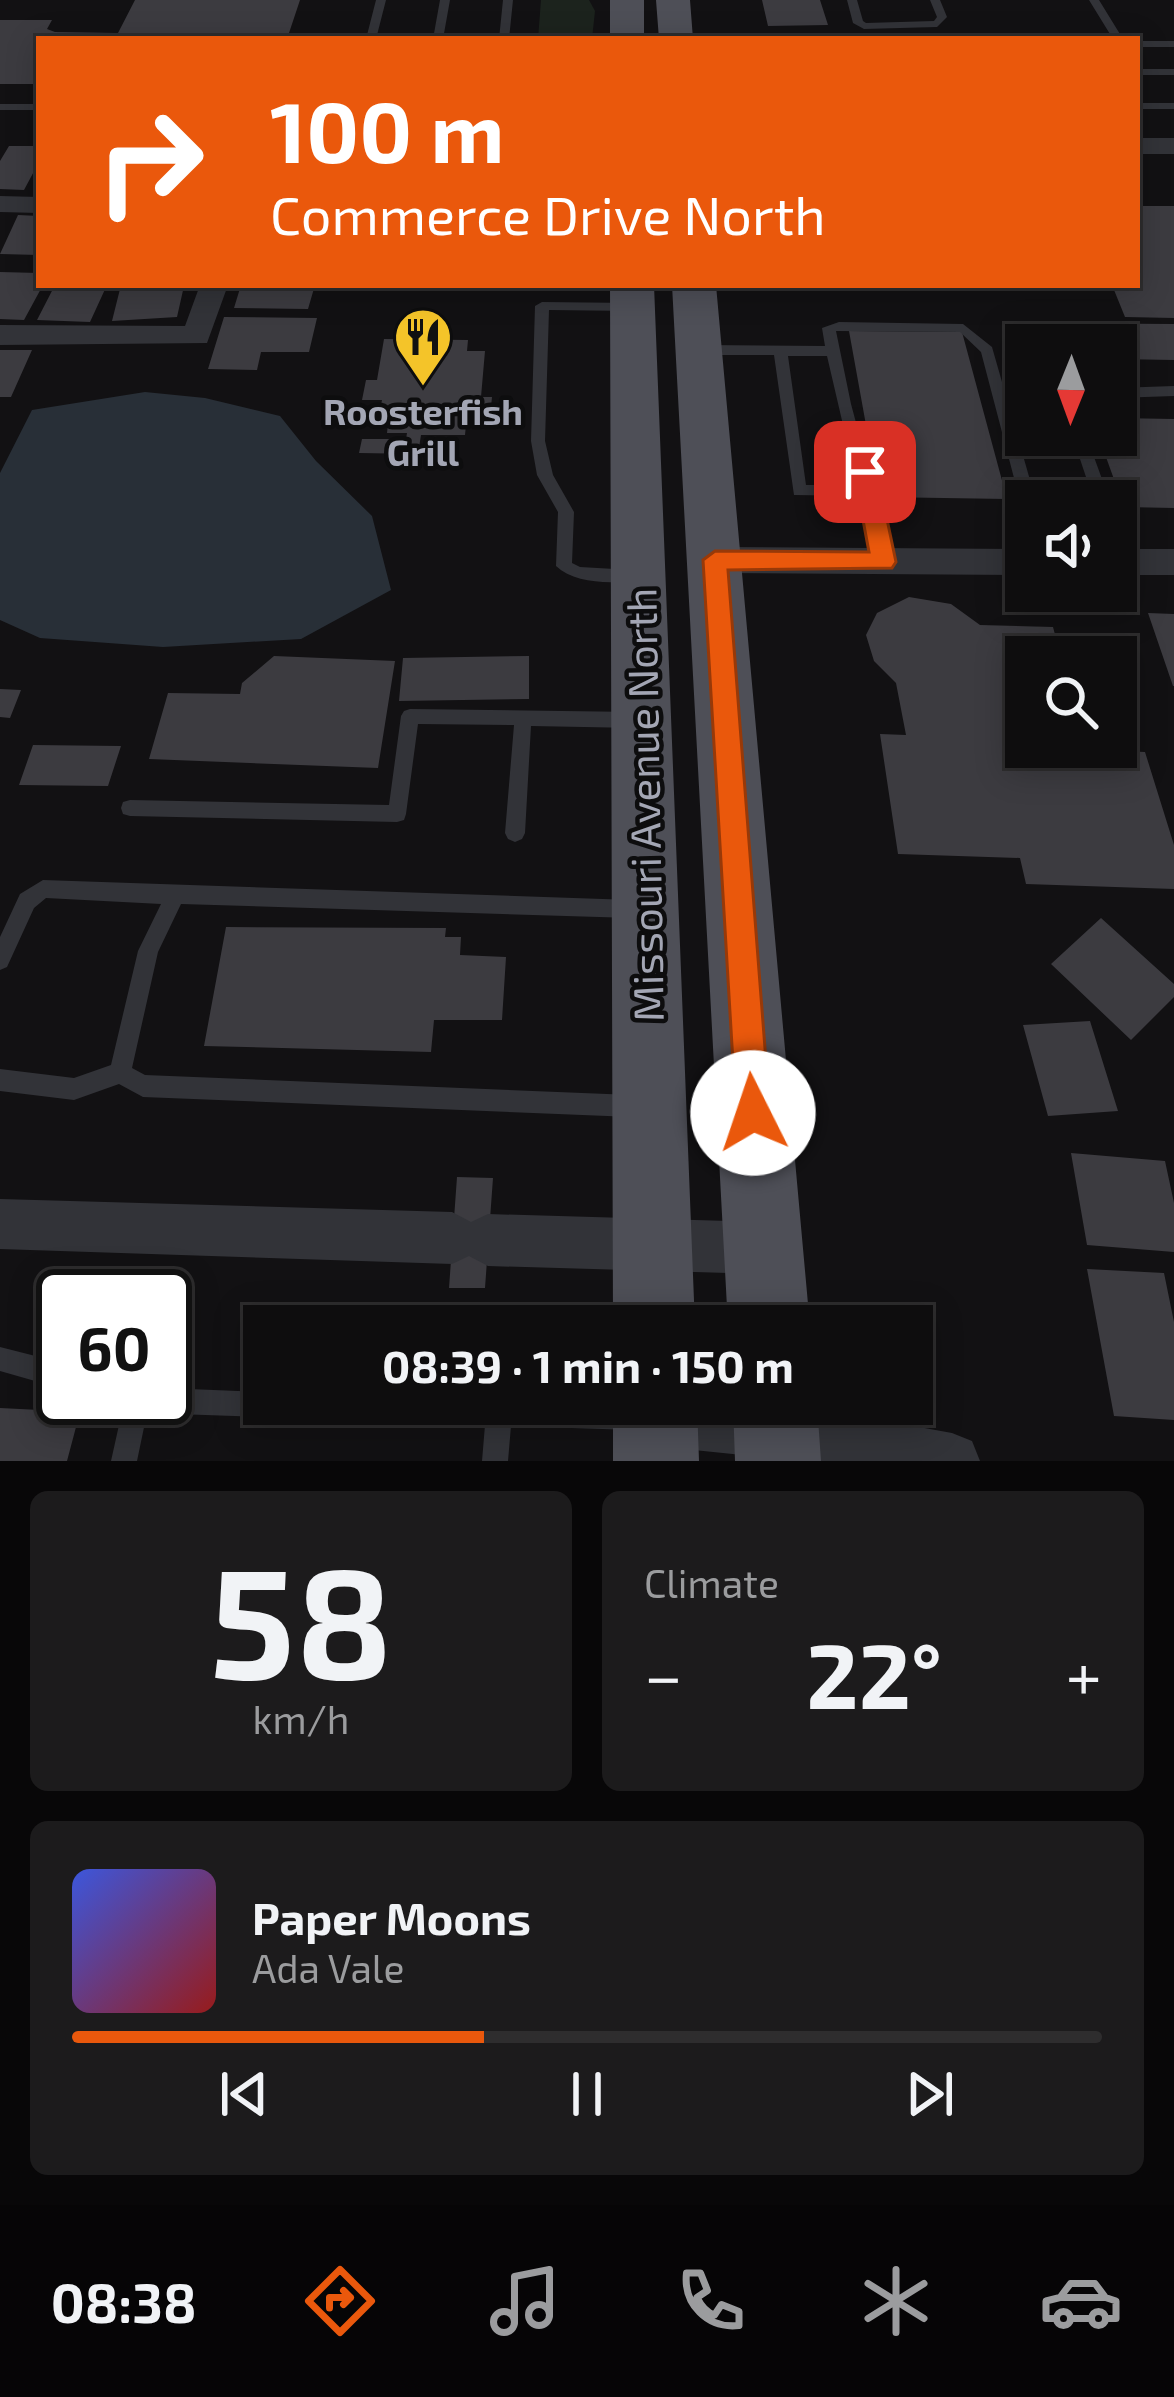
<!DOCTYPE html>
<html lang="en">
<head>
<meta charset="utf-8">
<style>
  :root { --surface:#0e0d0e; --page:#1c1b1c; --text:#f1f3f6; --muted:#9b9c9e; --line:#2e2d2e; --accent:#ea580c }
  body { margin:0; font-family:"Exo 2",sans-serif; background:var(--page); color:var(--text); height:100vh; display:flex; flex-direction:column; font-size:45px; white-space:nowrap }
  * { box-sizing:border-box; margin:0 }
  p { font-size:39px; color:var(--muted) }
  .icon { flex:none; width:66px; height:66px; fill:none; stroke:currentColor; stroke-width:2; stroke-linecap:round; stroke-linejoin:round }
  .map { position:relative; height:1461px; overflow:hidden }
  .sheet { display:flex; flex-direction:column; gap:30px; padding:30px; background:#080708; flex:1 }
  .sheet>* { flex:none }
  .banner { position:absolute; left:36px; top:36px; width:1104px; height:252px; border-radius:0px; box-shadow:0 6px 30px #0003,0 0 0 3px var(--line); background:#ea580c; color:#fff; overflow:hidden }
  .needle { width:78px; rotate:181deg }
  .buttons { position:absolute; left:1005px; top:324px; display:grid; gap:24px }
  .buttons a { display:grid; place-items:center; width:132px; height:132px; border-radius:0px; background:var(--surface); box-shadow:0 6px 30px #0003,0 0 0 3px var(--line); font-size:60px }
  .speed { position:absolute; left:36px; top:1269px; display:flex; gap:24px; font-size:60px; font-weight:700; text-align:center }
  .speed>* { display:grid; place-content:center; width:156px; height:156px; border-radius:50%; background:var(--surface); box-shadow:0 6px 30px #0003,0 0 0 3px var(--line); line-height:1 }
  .speed .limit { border:6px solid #111; border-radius:18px; background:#fff; color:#111 }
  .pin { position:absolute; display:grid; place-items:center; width:102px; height:102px; color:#fff; margin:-51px; border-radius:24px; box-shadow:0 6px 18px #0006 }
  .me { position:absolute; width:132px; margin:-66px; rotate:356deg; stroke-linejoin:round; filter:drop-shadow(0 0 9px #0008) }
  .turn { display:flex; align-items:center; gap:42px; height:252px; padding:0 36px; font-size:54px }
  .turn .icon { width:156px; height:156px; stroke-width:2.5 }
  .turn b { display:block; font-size:84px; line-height:102px }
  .big { font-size:90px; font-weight:700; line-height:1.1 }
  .sheet .widget { flex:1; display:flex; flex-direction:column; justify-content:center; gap:18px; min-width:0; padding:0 42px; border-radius:18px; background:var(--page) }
  .sheet .dial { align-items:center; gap:0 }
  .dial b { font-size:156px; line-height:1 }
  .song { display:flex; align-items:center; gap:36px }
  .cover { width:144px; height:144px; border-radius:18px; background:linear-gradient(135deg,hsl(230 70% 55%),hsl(0 70% 35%)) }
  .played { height:12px; border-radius:6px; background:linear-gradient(90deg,var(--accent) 40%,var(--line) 40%) }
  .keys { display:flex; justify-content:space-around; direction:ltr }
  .heat { display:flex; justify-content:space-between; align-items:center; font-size:66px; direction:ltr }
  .sheet .tiles { flex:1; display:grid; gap:30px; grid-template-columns:1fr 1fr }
  .widget:last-child { grid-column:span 2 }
  .trip { position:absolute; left:243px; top:1305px; width:690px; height:120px; border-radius:0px; background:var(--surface); box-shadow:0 6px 30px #0003,0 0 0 3px var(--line); font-weight:700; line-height:120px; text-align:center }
  .tabs { display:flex; height:192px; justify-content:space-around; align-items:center; background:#060506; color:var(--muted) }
  .tabs .icon { width:84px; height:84px }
  .tabs .on { color:var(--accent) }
  .tabs b { font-size:54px; color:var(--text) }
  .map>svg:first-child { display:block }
</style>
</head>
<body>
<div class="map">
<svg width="1174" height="1461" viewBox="0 0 1174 1461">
  <rect width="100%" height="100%" fill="#121113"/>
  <!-- green -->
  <path fill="#1c231d" d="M541 0H589L595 11 592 39H538Z"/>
  <!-- water -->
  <path fill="#282f37" d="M145 392 205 398 280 416 316 461 372 516 391 590 301 639 163 647 40 638 0 620V473L32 410Z"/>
  <!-- building -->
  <path fill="#3c3b40" d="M135 0H300L289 33H296L293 39H39V84H0V20H52L47 29 55 32 118 33Z
    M762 0H820L828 25 768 26Z
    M9 146H39V162L24 190 0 189V161Z
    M1137 206H1174V318L1125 317 1112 285H1137Z
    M18 215 39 216V255L0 254Z
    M0 272 39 273V285H43L24 320 0 319Z
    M55 285H107L90 322 37 320Z
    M241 285H315L308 309 234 308Z
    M184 286 177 317 112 321 120 289Z
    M224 317 317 318 309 352H261L257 370 208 369Z
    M1021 323 1174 324V360L1116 359V345H1028Z
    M849 331 962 332 1007 499 879 497Z
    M384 339 468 340 467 351H485L481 397H492L491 407H481L479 425H466L465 435H421L418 454 359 453 362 439H406L407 433H387L388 424H377L382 400H362L366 380H377Z
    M0 350H32L11 397H0Z
    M1116 418 1174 419V508L1124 507 1098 435H1116Z
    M909 597 951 604 980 625 1053 627 1061 657H1026V747L1145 752 1174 845V889L1026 884 1020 858 898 854 880 734 906 735 896 683 874 661 866 635 877 613Z
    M1148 613 1174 614V686H1173Z
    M274 656 395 661 378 768 149 759 168 693 240 694 242 683Z
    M529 656V699L399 701 403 658Z
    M0 689 21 690 10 718 0 717Z
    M33 745 121 746 108 786 19 785Z
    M1101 918 1174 984V997L1131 1040 1051 964Z
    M226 927 446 928 445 937H461L460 955 506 957 502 1020H434L431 1052 204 1046Z
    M1090 1021 1118 1111 1048 1116 1023 1025Z
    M1071 1153 1165 1161 1174 1203V1252L1087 1245Z
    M457 1177 493 1178 485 1288H449Z
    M1087 1269 1164 1273 1174 1322V1420L1114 1416Z
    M0 1408 80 1412 67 1461H0Z"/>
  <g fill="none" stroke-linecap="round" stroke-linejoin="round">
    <!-- service -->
    <path fill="#323338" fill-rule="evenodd" d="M376 0H386L376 39H366Z
      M440 0H450L443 39H433Z
      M503 0H513L509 39H499Z
      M847 0H857L863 21 866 23 934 21 937 17 930 0H940L947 17 937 27 864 29 853 23Z
      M1089 0H1099L1123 39H1113Z
      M1137 41H1174V47H1137Z
      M1137 69H1174V75H1137Z
      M1137 103H1174V109H1137Z
      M0 104H39V110H0Z
      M542 302 632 303 639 307 632 311 549 310 545 441 553 475 574 512 572 563 580 567 632 570 638 572 640 576 638 580C612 584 575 584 556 566L558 512 537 475 531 441 535 306Z
      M839 322 963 324 992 347 1036 501H1026V506L1020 501 981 352 960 332 836 331 851 404 873 486 877 490 875 493 891 562 889 566H877L875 562 860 496 794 495 774 355H701L694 350 701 345 825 346 822 328ZM788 356H827L857 485H806Z
      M1174 386V396L1116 398V388Z
      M1072 435H1086L1110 501H1094Z
      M410 709 636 712 642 715 645 720 642 725 636 728 531 726 525 833 522 839 515 842 508 839 505 833 514 725 418 724 406 814 404 820 397 822 130 816 123 814 121 808 123 802 130 800 389 805 401 716 404 711Z
      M43 880 632 900 639 902 642 909 639 916 632 918 181 904 158 952 132 1068 145 1075 632 1095 640 1098 643 1106 640 1114 632 1117 143 1097 119 1084 74 1100 0 1091V1069L74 1078 111 1065 138 951 161 904 46 898 34 908 7 967 0 970V937L20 894Z
      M0 1347 63 1363V1389L0 1371Z
      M165 1388 264 1392V1404H632L641 1408 645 1417 641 1426 632 1430 511 1426 508 1461H482L485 1425 147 1413 137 1461H111L125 1398H165Z"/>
    <!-- minor -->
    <path fill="#323338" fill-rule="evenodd" d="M1137 138H1174V154H1137Z
      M0 196 39 197V213L0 212Z
      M200 285H228L207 343 0 345V325L185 326Z
      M715 547 1026 549V575L715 573 703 569 698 560 703 551Z
      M1116 549H1174V575H1116Z
      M0 1199 452 1212 471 1222 488 1214 763 1222 781 1230 789 1248 781 1266 763 1274 488 1266 469 1256 452 1264 0 1249Z
      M633 1404H792L952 1433 972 1441 980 1461H800L655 1446 635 1438 627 1418Z"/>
    <!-- primary -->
    <path fill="#4e4f57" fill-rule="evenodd" d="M610 0H644V39H610Z
      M656 0H690L693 39H659Z
      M610 285H654L695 1326H613Z
      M672 285H716L810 1326H728Z
      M613 1404H697L699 1461H613Z
      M733 1404H817L821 1461H735Z"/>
  </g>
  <!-- route -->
  <path fill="#ea580c" stroke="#983908" stroke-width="3" d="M865 463 877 472 896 562 892 568 728 570 770 1113 765 1125 753 1130 741 1125 736 1113 703 560 715 551 869 552 854 472Z"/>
  <!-- icons -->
  <defs>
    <symbol id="restaurant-pin" viewBox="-11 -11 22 30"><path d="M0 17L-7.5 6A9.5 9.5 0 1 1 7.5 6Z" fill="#f4c429" stroke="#0d0d0e"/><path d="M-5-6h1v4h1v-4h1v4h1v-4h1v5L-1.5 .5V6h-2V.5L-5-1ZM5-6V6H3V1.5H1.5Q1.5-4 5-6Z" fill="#111"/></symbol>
  </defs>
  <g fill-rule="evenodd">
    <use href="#restaurant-pin" x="390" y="304" width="66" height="90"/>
  </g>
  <g text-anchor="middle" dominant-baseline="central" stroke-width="9" stroke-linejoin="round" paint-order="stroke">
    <!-- far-poi labels -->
    <g font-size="36" font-weight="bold" fill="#a3a6b4" stroke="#0d0d0e">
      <text x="423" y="410">Roosterfish<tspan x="423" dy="41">Grill</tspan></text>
    </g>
    <!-- street labels -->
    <g font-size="42" fill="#a3a6b4" stroke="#0d0d0e">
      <text transform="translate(643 805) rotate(-91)">Missouri Avenue North</text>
    </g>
  </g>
</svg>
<div class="buttons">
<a><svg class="needle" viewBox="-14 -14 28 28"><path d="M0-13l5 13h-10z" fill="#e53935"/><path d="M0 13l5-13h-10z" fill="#9b9c9e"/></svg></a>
<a><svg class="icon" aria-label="sound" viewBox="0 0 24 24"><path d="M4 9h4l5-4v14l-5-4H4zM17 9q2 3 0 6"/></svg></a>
<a><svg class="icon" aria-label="search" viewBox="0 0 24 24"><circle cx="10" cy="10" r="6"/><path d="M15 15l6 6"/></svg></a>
</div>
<div class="speed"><div class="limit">60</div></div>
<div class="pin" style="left:865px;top:472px;background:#d93025"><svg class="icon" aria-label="arrive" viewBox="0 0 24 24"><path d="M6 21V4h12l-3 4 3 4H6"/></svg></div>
<svg class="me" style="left:753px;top:1113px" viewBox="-20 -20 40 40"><circle r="19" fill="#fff"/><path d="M0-13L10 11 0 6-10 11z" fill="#ea580c"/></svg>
<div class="trip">08:39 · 1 min · 150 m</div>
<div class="banner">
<div class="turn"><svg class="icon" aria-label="right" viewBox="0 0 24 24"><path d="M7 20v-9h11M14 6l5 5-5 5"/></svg><div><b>100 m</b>Commerce Drive North</div></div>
</div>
</div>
<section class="sheet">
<div class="tiles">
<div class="widget dial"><b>58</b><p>km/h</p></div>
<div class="widget"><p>Climate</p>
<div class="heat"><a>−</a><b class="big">22°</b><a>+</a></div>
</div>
<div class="widget">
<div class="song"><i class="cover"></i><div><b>Paper Moons</b><p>Ada Vale</p></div></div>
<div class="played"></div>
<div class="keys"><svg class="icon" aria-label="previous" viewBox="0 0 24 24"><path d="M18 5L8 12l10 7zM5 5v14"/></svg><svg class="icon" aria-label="pause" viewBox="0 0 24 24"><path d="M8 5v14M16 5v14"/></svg><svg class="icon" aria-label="next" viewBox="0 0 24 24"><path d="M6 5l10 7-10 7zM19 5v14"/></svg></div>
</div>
</div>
</section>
<nav class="tabs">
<b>08:38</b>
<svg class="icon on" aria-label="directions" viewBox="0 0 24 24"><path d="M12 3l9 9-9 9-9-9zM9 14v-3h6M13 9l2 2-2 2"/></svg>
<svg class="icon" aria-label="music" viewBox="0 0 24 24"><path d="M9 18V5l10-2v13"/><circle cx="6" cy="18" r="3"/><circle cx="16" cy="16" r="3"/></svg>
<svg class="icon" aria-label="phone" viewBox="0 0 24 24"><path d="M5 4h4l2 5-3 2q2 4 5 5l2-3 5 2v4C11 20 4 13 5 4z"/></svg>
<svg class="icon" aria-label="climate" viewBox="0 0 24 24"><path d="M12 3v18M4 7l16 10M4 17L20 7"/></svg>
<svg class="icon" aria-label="car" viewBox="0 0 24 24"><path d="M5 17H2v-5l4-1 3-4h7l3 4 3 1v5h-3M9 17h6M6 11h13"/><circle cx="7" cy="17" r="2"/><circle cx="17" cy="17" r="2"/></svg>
</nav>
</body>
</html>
